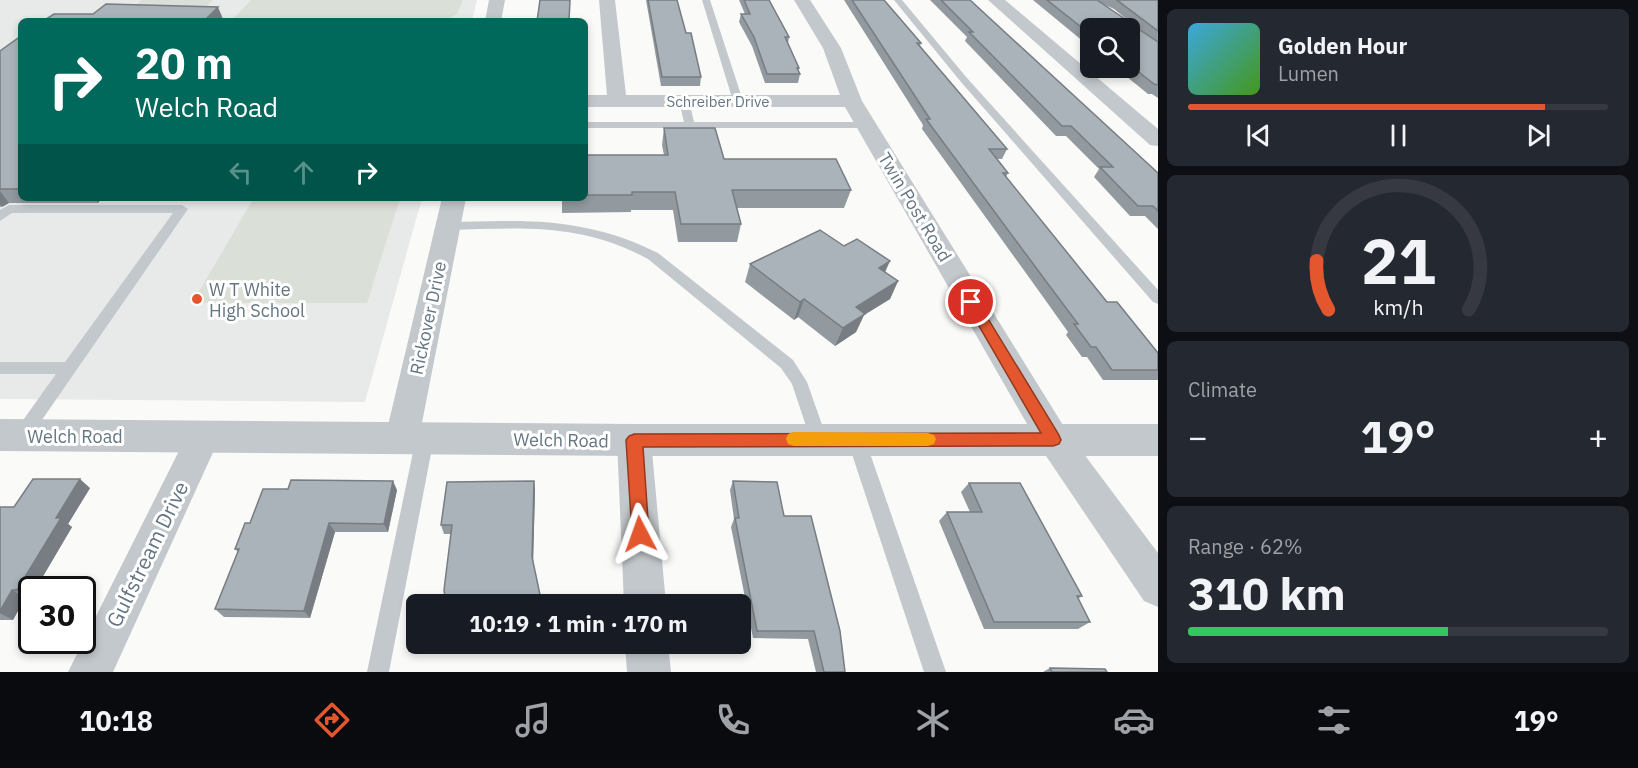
<!DOCTYPE html>
<html lang="en">
<head>
<meta charset="utf-8">
<style>
  :root { --surface:#171b24; --page:#242831; --text:#f1f3f6; --muted:#9ea1a6; --line:#363941; --accent:#e4572e }
  body { margin:0; font-family:"IBM Plex Sans",sans-serif; background:var(--page); color:var(--text); height:100vh; display:flex; flex-direction:column; font-size:22px; white-space:nowrap }
  * { box-sizing:border-box; margin:0 }
  p { font-size:20px; color:var(--muted) }
  .icon { flex:none; width:33px; height:33px; fill:none; stroke:currentColor; stroke-width:2; stroke-linecap:round; stroke-linejoin:round }
  .map { position:relative; flex:1; overflow:hidden }
  .details { display:flex; flex-direction:column; gap:9px; padding:9px; background:#0d0f14; width:480px }
  .details>* { flex:none }
  .top-card { position:absolute; left:18px; top:18px; width:570px; height:183px; border-radius:9px; box-shadow:0 3px 9px #0003; background:#00695c; color:#fff; overflow:hidden }
  .fabs { position:absolute; left:1080px; top:18px; display:grid; gap:12px }
  .fabs a { display:grid; place-items:center; width:60px; height:60px; border-radius:9px; background:var(--surface); box-shadow:0 3px 9px #0003; font-size:30px }
  .speed { position:absolute; left:18px; top:576px; display:flex; gap:12px; font-size:30px; font-weight:700; text-align:center }
  .speed>* { display:grid; place-content:center; width:78px; height:78px; border-radius:50%; background:var(--surface); box-shadow:0 3px 9px #0003; line-height:1 }
  .speed .limit { border:3px solid #111; border-radius:9px; background:#fff; color:#111 }
  .pin { position:absolute; display:grid; place-items:center; width:51px; height:51px; color:#fff; margin:-26px; border:3px solid #fff; border-radius:50%; box-shadow:0 2px 6px #0007 }
  .me { position:absolute; width:66px; margin:-33px; rotate:356deg; stroke-linejoin:round; filter:drop-shadow(0 0 4px #0008) }
  .turn { display:flex; align-items:center; gap:21px; height:126px; padding:0 18px; font-size:27px }
  .turn .icon { width:78px; height:78px; stroke-width:2.5 }
  .turn b { display:block; font-size:42px; line-height:51px }
  .lanes { display:flex; align-items:center; height:57px; padding:0 18px; background:#0003; justify-content:center; gap:30px; direction:ltr }
  .lanes .off { opacity:.35 }
  .big { font-size:45px; font-weight:700; line-height:1.1 }
  .details .tile { flex:1; display:flex; flex-direction:column; justify-content:center; gap:9px; min-width:0; padding:0 21px; border-radius:9px; background:var(--page) }
  .details .dial { align-items:center; gap:0 }
  .dial svg { height:156px; overflow:visible; fill:none; stroke:var(--line); stroke-width:7; stroke-linecap:round; text-anchor:middle }
  .dial text { fill:var(--text); stroke:none }
  .song { display:flex; align-items:center; gap:18px }
  .cover { width:72px; height:72px; border-radius:9px; background:linear-gradient(135deg,hsl(200 70% 55%),hsl(100 70% 35%)) }
  .played { height:6px; border-radius:3px; background:linear-gradient(90deg,var(--accent) 85%,var(--line) 85%) }
  .keys { display:flex; justify-content:space-around; direction:ltr }
  .heat { display:flex; justify-content:space-between; align-items:center; font-size:33px; direction:ltr }
  .charge { height:9px; border-radius:4px; background:linear-gradient(90deg,#34c759 62%,var(--line) 0) }
  .trip { position:absolute; left:406px; top:594px; width:345px; height:60px; border-radius:9px; background:var(--surface); box-shadow:0 3px 9px #0003; font-weight:700; line-height:60px; text-align:center }
  .tab-bar { display:flex; height:96px; justify-content:space-around; align-items:center; background:#090b0e; color:var(--muted) }
  .tab-bar .icon { width:42px; height:42px }
  .tab-bar .active { color:var(--accent) }
  .tab-bar b { font-size:27px; color:var(--text) }
  main { display:flex; flex:1; min-height:0 }
  .map>svg:first-child { display:block }
</style>
</head>
<body>
<main>
<div class="map">
<svg width="1158" height="672" viewBox="0 0 1158 672">
  <rect width="100%" height="100%" fill="#fafaf8"/>
  <!-- built -->
  <path fill="#e8e9e9" d="M0 0H477L472 21H21V198H422L365 402 0 399Z"/>
  <!-- green -->
  <path fill="#dadfd7" d="M142 0H213L201 12 127 11Z
    M251 0H463L457 14 443 21H231Z
    M254 198H400L367 303H192Z"/>
  <g fill="none" stroke-linecap="round" stroke-linejoin="round">
    <!-- service -->
    <path fill="#c3c8cc" fill-rule="evenodd" d="M702 0H710L743 101 742 103 733 101Z
      M894 0H902L967 78 1158 290V304L1153 302 961 82Z
      M684 98 689 101 694 122H866L871 125 866 128H585V122H684L679 101Z
      M9 205H182L188 209 28 440 22 442 16 440 13 435 16 430 56 374H0V362H65L173 213H12L0 221V210Z
      M501 221C557 220 607 227 658 253L793 360 807 382 827 439 824 444 818 446 812 444 792 384 781 368 648 259C580 222 522 228 447 230L441 226 447 222Z
      M425 431 431 433 434 438 389 672H367L416 438 419 433Z
      M856 432 862 434 865 439 946 672H924L847 439 850 434Z"/>
    <!-- minor -->
    <path fill="#c3c8cc" fill-rule="evenodd" d="M489 0H505L501 21H485Z
      M599 0H615L626 95H840L823 48 794 0H810L841 48 862 101 1066 430 1158 553V607L1144 601 1042 450 845 107H585V95H607Z
      M988 0H1005L1158 129V146L1150 145Z
      M442 198H466L419 438 414 448 402 452 390 448 385 438Z
      M203 423 215 427 220 437 113 672H68L191 427Z
      M634 425 646 430 651 440 666 604H624L617 440 622 430Z
      M625 644H668L671 672H627Z"/>
    <!-- tertiary -->
    <path fill="#c3c8cc" fill-rule="evenodd" d="M0 419 634 424H1158V456H634L0 451Z"/>
  </g>
  <!-- wall -->
  <path fill="#929a9f" fill-rule="evenodd" d="M646 0H677L686 33 701 77 700 86H661Z
    M739 0H769L789 37 788 43 799 68 798 71 800 74 798 83H765L752 46 739 22 741 14H745Z
    M844 0H884L921 43 920 46 1007 149 1002 159H997L1008 173 1006 177 1107 302 1158 353V380H1103L1087 357H1082L1066 335 1068 332 1041 294 922 129 923 125Z
    M930 0H970L1158 173V229L1145 216H1130L1094 177 1099 169 1066 136H1056L965 41 967 37Z
    M1033 0H1158V98L1152 94H1148L1116 68H1130V28H1090V47ZM1101 3 1114 9 1130 22 1128 21ZM1133 24 1149 36 1134 26Z
    M21 36V198H102L98 203H9L0 207V51Z
    M664 128 724 159 851 190 844 208H737L741 224 737 242H678L673 210H631V212L562 213V198H585V155H664L662 145Z
    M844 246 898 281 890 299 864 315 856 332 835 346 798 317 794 320 745 282 750 264Z
    M534 481 535 490 533 563 451 534H444L441 525Z
    M733 481 784 516 845 672H816L808 639 753 638 731 527 734 519 730 490Z
    M969 483 1082 596 1078 599 1090 622 1078 629H984L939 521 947 512H970L961 492Z
    M90 488 68 524 72 527 30 598H25L13 620H0V507H14Z
    M397 490 388 532H335L310 618 224 617 215 609 238 552 235 549 250 523Z
    M1050 668 1107 672H1043Z"/>
  <!-- shaded-wall -->
  <path fill="#777d82" d="M218 7 223 19 221 21H204Z
    M0 191 9 203 2 207 0 205Z
    M95 198H102L98 203Z
    M890 261 882 279 879 268Z
    M898 281 890 299 864 315 856 332 835 346 843 328 856 307Z
    M804 299 798 317 794 320 800 302Z
    M80 479 90 488 68 524 72 527 35 590H32V596L30 598 17 590 56 518Z
    M393 481 397 490 388 532 384 524Z
    M534 481 535 490 533 566 532 557Z
    M329 523 335 532 310 618 304 611Z
    M12 590 25 598 13 620 0 613V611Z
    M452 644H469L454 648Z"/>
  <!-- building -->
  <path fill="#aab3b9" stroke="#777d82" stroke-width="1.5" d="M540 0H570L569 21H537Z
    M648 0H677L686 33H691L701 77H662Z
    M744 0H769L789 37H785L799 68H797L800 74H767L754 37 741 14H750Z
    M852 0H884L921 43H917L1007 149H989L1008 173H1003L1107 302H1117L1158 353V370H1112L1096 347H1091L1074 324H1078L1048 284 926 119H930Z
    M941 0H970L1158 173V211L1153 206H1138L1100 167H1113L1071 126H1062L969 32H973Z
    M1047 0H1097L1128 21 1133 22 1134 26 1158 42V85L1154 84 1130 65V28H1090V34Z
    M1116 0H1158V31L1118 1Z
    M106 4 218 7 204 21H43L54 14H93Z
    M21 36V189H0V51Z
    M664 128H715L724 159H836L851 190H732L741 224H681L675 192H632V195H585V155H668Z
    M820 230 844 246 857 239 890 261 879 268 898 281 856 307 865 314 843 328 804 299 800 302 750 264Z
    M33 479H80L56 518H61L17 590H12L0 611V507H14Z
    M291 480 393 481 384 524 329 523 304 611 215 609 239 549H235L245 523H250L263 489H288Z
    M534 481 532 557 542 604H446L444 590 452 525H441L447 482Z
    M733 481 777 482 784 516H811L840 631 845 672H824L814 631H757L735 518H739Z
    M969 483H1020L1082 596H1077L1090 622H994L947 512H982Z
    M1050 668 1105 669 1107 672H1052Z"/>
  <!-- route -->
  <path fill="#e4572e" stroke="#94391e" stroke-width="1.5" d="M971 297 976 299 1059 435 1061 440 1059 444 1053 446 643 447 649 534 647 540 640 542 634 540 632 534 626 440 629 436 634 434 1041 433 965 302Z"/>
  <!-- slow -->
  <path fill="#f59e0b" d="M794 432 928 433 934 435 936 439 934 444 928 446H794L788 444 786 439 788 434Z"/>
  <!-- markers -->
  <circle fill="#e4572e" stroke="#fff" stroke-width="2" cx="197" cy="299" r="6"/>
  <g text-anchor="middle" dominant-baseline="central" stroke-width="6" stroke-linejoin="round" paint-order="stroke">
    <!-- far-street labels -->
    <g font-size="15" fill="#657683" stroke="#fff">
      <text x="718" y="101">Schreiber Drive</text>
    </g>
    <!-- street labels -->
    <g font-size="18" fill="#657683" stroke="#fff">
      <text transform="translate(915 207) rotate(59)">Twin Post Road</text>
      <text transform="translate(428 318) rotate(-78)">Rickover Drive</text>
      <text x="75" y="436">Welch Road</text>
      <text transform="translate(561 440) rotate(1)">Welch Road</text>
    </g>
    <!-- poi labels -->
    <g font-size="18" fill="#657683" stroke="#fff" text-anchor="start">
      <text x="209" y="289">W T White<tspan x="209" dy="21">High School</tspan></text>
    </g>
    <!-- near-street labels -->
    <g font-size="21" fill="#657683" stroke="#fff">
      <text transform="translate(147 554) rotate(-64)">Gulfstream Drive</text>
    </g>
  </g>
</svg>
<div class="fabs">
<a><svg class="icon" aria-label="search" viewBox="0 0 24 24"><circle cx="10" cy="10" r="6"/><path d="M15 15l6 6"/></svg></a>
</div>
<div class="speed"><div class="limit">30</div></div>
<div class="pin" style="left:971px;top:302px;background:#d93025"><svg class="icon" aria-label="arrive" viewBox="0 0 24 24"><path d="M6 21V4h12l-3 4 3 4H6"/></svg></div>
<svg class="me" style="left:640px;top:534px" viewBox="-20 -20 40 40"><path d="M0-17L14 15 0 8-14 15z" fill="#e4572e" stroke="#fff" stroke-width="4"/></svg>
<div class="trip">10:19 · 1 min · 170 m</div>
<div class="top-card">
<div class="turn"><svg class="icon" aria-label="right" viewBox="0 0 24 24"><path d="M7 20v-9h11M14 6l5 5-5 5"/></svg><div><b>20 m</b>Welch Road</div></div>
<div class="lanes"><svg class="icon off" aria-label="left" viewBox="0 0 24 24"><path d="M17 20v-9H6M10 6l-5 5 5 5"/></svg><svg class="icon off" aria-label="ahead" viewBox="0 0 24 24"><path d="M12 20V5M6 11l6-6 6 6"/></svg><svg class="icon" aria-label="right" viewBox="0 0 24 24"><path d="M7 20v-9h11M14 6l5 5-5 5"/></svg></div>
</div>
</div>
<section class="details">
<div class="tile">
<div class="song"><i class="cover"></i><div><b>Golden Hour</b><p>Lumen</p></div></div>
<div class="played"></div>
<div class="keys"><svg class="icon" aria-label="previous" viewBox="0 0 24 24"><path d="M18 5L8 12l10 7zM5 5v14"/></svg><svg class="icon" aria-label="pause" viewBox="0 0 24 24"><path d="M8 5v14M16 5v14"/></svg><svg class="icon" aria-label="next" viewBox="0 0 24 24"><path d="M6 5l10 7-10 7zM19 5v14"/></svg></div>
</div>
<div class="tile dial"><svg viewBox="0 0 100 80">
<path d="M14 69A42 42 0 1 1 86 69"/>
<path d="M14 69A42 42 0 0 1 8 44" stroke="#e4572e"/>
<text x="50" y="56" font-size="32" font-weight="700">21</text>
<text x="50" y="72" font-size="11">km/h</text>
</svg></div>
<div class="tile"><p>Climate</p>
<div class="heat"><a>−</a><b class="big">19°</b><a>+</a></div>
</div>
<div class="tile"><p>Range · 62%</p><b class="big">310 km</b><div class="charge"></div></div>
</section>
</main>
<nav class="tab-bar">
<b>10:18</b>
<svg class="icon active" aria-label="directions" viewBox="0 0 24 24"><path d="M12 3l9 9-9 9-9-9zM9 14v-3h6M13 9l2 2-2 2"/></svg>
<svg class="icon" aria-label="music" viewBox="0 0 24 24"><path d="M9 18V5l10-2v13"/><circle cx="6" cy="18" r="3"/><circle cx="16" cy="16" r="3"/></svg>
<svg class="icon" aria-label="phone" viewBox="0 0 24 24"><path d="M5 4h4l2 5-3 2q2 4 5 5l2-3 5 2v4C11 20 4 13 5 4z"/></svg>
<svg class="icon" aria-label="climate" viewBox="0 0 24 24"><path d="M12 3v18M4 7l16 10M4 17L20 7"/></svg>
<svg class="icon" aria-label="car" viewBox="0 0 24 24"><path d="M5 17H2v-5l4-1 3-4h7l3 4 3 1v5h-3M9 17h6M6 11h13"/><circle cx="7" cy="17" r="2"/><circle cx="17" cy="17" r="2"/></svg>
<svg class="icon" aria-label="filters" viewBox="0 0 24 24"><path d="M4 7h16M4 17h16"/><circle cx="9" cy="7" r="2"/><circle cx="15" cy="17" r="2"/></svg>
<b>19°</b>
</nav>
</body>
</html>
